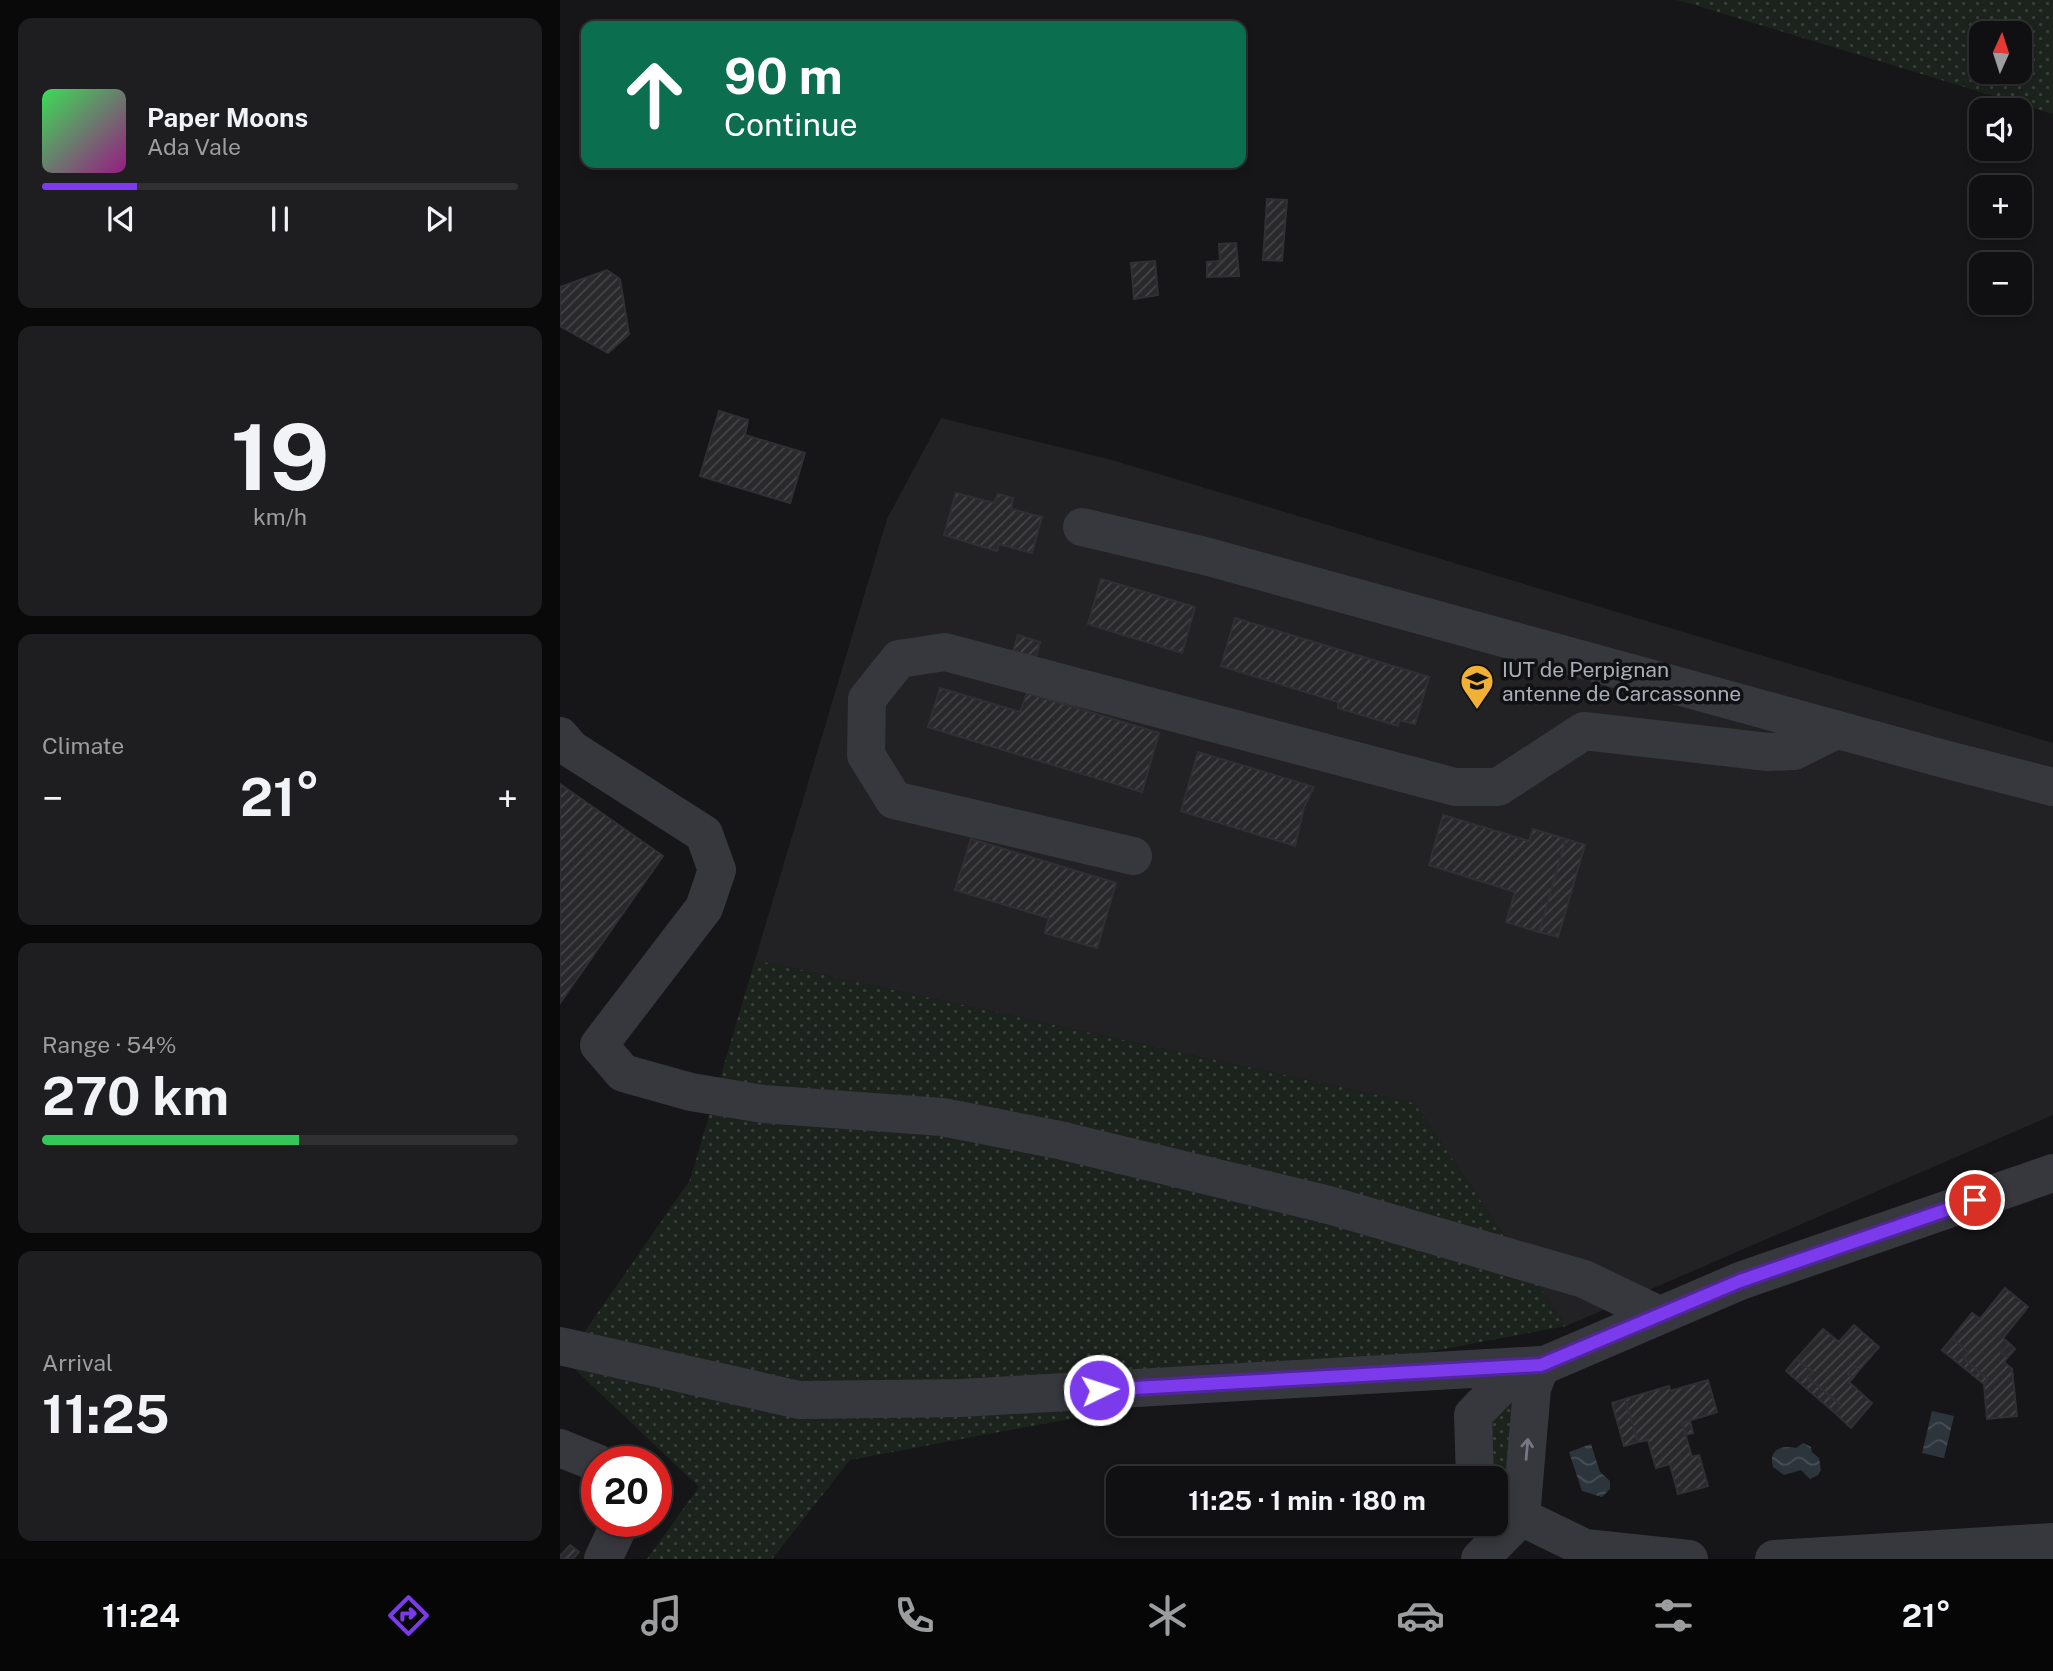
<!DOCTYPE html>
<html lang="en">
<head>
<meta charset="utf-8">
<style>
  :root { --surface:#101012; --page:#1e1e20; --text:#f1f3f6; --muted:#9c9d9f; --line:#303032; --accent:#7c3aed }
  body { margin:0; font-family:"Public Sans",sans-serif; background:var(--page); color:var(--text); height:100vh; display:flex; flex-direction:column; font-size:26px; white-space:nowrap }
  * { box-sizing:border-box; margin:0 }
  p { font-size:23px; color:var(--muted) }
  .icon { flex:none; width:38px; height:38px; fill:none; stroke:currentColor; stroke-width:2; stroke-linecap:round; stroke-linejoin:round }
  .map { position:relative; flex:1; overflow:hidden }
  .drawer { display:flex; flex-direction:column; gap:18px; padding:18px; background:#09090a; width:560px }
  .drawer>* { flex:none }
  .top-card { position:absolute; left:21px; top:21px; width:665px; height:147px; border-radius:14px; box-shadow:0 4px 10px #0003,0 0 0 2px var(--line); background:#0b6e4f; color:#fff; overflow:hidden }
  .needle { width:46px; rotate:3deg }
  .controls { position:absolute; left:1409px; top:21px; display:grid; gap:14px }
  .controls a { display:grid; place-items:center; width:63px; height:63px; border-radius:14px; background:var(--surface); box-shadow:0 4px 10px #0003,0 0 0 2px var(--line); font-size:35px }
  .speed { position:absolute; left:21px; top:1446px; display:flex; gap:14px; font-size:35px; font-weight:700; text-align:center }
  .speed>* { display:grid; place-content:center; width:91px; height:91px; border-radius:50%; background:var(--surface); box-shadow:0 4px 10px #0003,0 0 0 2px var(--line); line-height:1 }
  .speed .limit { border:10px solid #d22; background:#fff; color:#111 }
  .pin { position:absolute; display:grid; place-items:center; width:60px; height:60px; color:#fff; margin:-30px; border:4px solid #fff; border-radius:50%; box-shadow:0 2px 7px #0007 }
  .me { position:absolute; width:77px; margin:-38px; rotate:86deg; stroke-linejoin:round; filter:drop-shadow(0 0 5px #0008) }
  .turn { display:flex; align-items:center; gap:24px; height:147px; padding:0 28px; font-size:32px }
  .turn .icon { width:91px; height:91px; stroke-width:2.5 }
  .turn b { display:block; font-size:49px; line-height:60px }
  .big { font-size:52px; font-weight:700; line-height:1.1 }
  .drawer .card { flex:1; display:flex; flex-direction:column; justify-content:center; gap:10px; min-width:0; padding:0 24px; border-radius:14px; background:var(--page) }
  .drawer .dial { align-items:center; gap:0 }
  .dial b { font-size:91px; line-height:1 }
  .song { display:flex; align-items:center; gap:21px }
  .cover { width:84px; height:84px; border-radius:10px; background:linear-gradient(135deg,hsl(130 70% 55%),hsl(310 70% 35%)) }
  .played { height:7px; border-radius:4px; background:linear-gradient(90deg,var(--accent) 20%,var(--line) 20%) }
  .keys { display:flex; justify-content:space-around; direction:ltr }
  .heat { display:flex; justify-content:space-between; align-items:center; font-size:38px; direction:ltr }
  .charge { height:10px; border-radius:5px; background:linear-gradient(90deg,#34c759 54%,var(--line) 0) }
  .trip { position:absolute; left:546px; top:1466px; width:402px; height:70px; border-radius:14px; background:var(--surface); box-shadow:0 4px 10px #0003,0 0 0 2px var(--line); font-weight:700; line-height:70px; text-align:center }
  .dock { display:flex; height:112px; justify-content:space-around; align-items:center; background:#060607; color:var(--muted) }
  .dock .icon { width:49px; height:49px }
  .dock .on { color:var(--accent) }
  .dock b { font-size:32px; color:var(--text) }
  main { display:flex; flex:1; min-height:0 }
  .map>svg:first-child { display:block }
</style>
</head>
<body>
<main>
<section class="drawer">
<div class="card">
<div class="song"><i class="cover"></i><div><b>Paper Moons</b><p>Ada Vale</p></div></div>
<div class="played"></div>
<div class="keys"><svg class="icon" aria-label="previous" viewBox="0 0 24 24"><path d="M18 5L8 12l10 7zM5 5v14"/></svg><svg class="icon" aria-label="pause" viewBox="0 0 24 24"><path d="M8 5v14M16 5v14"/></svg><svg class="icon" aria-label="next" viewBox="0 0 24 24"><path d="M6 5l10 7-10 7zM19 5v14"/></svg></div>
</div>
<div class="card dial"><b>19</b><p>km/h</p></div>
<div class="card"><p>Climate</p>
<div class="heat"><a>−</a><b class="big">21°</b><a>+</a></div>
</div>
<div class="card"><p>Range · 54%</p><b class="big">270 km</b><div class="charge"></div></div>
<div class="card"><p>Arrival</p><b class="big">11:25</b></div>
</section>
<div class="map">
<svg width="1493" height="1559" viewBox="0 0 1493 1559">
  <defs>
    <pattern id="grass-dots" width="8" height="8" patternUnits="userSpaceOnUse" patternTransform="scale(1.75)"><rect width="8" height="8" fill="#1c231d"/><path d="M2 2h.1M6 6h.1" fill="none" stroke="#3a403c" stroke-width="1.8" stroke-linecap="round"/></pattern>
    <pattern id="water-waves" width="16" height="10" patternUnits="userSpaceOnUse" patternTransform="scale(1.75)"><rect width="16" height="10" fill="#2c353c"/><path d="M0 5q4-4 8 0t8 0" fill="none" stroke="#485056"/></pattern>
    <pattern id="building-hatch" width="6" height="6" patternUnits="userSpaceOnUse" patternTransform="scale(1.75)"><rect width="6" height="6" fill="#29292c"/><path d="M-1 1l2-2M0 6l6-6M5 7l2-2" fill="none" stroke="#454548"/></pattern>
  </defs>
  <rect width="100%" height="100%" fill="#161618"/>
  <!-- built -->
  <path fill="#222225" d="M381 418 552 460 1493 743V1115L1006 1326 854 1103 195 960 327 519Z"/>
  <!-- grass -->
  <path fill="url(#grass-dots)" fill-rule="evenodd" d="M1116 0H1493V114L1125 2ZM1421 33H1460V72H1421Z
    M195 960 854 1103 1006 1326 290 1460 212 1559H87L139 1487 5 1360 130 1180Z
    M941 1403H955L945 1505 938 1514 936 1479H923L928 1411Z"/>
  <!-- water -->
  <path fill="url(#water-waves)" d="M1372 1411 1394 1416 1384 1458 1362 1453Z
    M1243 1443 1251 1447 1252 1452 1259 1458 1261 1470 1258 1475 1250 1479 1241 1470 1224 1475 1213 1467C1208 1449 1222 1445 1236 1448Z
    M1031 1444 1040 1472 1050 1481V1489L1042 1497 1022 1491 1009 1452Z"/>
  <!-- building -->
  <path fill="url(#building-hatch)" stroke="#303034" stroke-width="2" d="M707 199 727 200 722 261 703 260Z
    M676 243 679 276 647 277V262L660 261 659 244Z
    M595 261 598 295 574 299 571 263Z
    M47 270 60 279 69 334 48 353 0 326V287Z
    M159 411 188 420 185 435 245 453 230 503 140 476Z
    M396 493 434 503 438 494 453 498 451 509 482 517 472 553 439 544 437 551 384 535Z
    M541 579 635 607 622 653 528 624Z
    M675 618 869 677 855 724 839 720 838 726 778 708V702L661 666Z
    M458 635 480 642 476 657 453 651Z
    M380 688 460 712 467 693 599 733 582 792 368 727Z
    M638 752 754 787 744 807 735 846 621 811Z
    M0 784 103 856 0 1003Z
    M883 815 969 841 973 829 1006 839 979 932 946 922 955 892 869 865Z
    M411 839 556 883 537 948 485 933 489 918 395 890Z
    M1006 839 1025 845 998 937 979 932Z
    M1445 1288 1468 1307 1443 1338 1449 1343 1441 1352 1448 1357 1444 1362 1452 1369 1457 1416 1427 1419 1424 1384 1428 1379 1403 1358 1408 1352 1392 1338 1412 1313 1420 1319Z
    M1294 1325 1319 1347 1299 1370 1295 1366 1288 1374 1293 1378 1289 1382 1312 1403 1291 1428 1275 1413 1281 1405 1248 1378 1253 1372 1236 1359 1263 1329 1279 1342Z
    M1392 1338 1408 1352 1403 1358 1428 1379 1424 1384 1382 1350Z
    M1449 1343 1455 1349 1448 1357 1441 1352Z
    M1236 1359 1253 1372 1248 1378 1281 1405 1275 1413 1226 1371Z
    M1295 1366 1299 1370 1293 1378 1288 1374Z
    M1148 1380 1157 1412 1122 1423 1132 1457 1139 1455 1148 1486 1118 1494 1110 1464 1096 1468 1088 1440 1078 1442 1065 1399 1109 1386 1110 1391Z
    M1065 1399 1078 1442 1064 1446 1052 1403Z
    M1130 1421 1133 1433 1126 1435 1122 1423Z
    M10 1545 19 1552 13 1559H0V1556Z"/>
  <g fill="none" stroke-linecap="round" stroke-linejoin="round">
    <!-- minor -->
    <path stroke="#37383d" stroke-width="38" d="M522 527 645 556 1384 759 1493 787
      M0 736 11 749 144 834 157 870 144 908 39 1045 63 1073 131 1092 203 1104 382 1117 499 1140 769 1205 1024 1279 1099 1315
      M573 856 334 800 306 755 307 699 339 659 385 652 895 787H938L1024 731 1208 752 1234 751 1276 730
      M0 1346 239 1400 401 1398 981 1365
      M0 1448 37 1463
      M915 1479 913 1415 945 1382 1180 1281 1493 1173
      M961 1517 1025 1548 1129 1559
      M961 1517 972 1388 981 1365
      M43 1559 61 1521
      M920 1559 961 1517
      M1214 1559 1493 1542"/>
  </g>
  <!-- one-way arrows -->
  <defs><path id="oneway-shaft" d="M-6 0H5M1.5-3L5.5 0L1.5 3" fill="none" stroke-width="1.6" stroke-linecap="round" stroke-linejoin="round" transform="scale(1.75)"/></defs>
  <use stroke="#757881" href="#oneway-shaft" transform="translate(967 1449) rotate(-85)"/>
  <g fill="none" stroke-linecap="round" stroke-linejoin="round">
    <defs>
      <path id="route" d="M539 1390 981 1365 1180 1281 1415 1200"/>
    </defs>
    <!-- route casing -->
    <use href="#route" stroke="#51269a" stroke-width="18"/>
    <!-- route -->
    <use href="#route" stroke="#7c3aed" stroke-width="12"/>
  </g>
  <!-- icons -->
  <defs>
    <symbol id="university-pin" viewBox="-11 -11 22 30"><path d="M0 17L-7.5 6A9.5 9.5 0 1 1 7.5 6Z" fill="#f2b134" stroke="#111113"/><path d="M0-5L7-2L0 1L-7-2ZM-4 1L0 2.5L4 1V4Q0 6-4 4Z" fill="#111"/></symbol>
  </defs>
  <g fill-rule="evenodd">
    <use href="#university-pin" x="898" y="662" width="38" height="52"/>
  </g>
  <g text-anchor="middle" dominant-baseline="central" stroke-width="7" stroke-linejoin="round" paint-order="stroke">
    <!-- poi labels -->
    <g font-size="21" fill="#a8adb8" stroke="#111113" text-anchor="start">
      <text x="942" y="669">IUT de Perpignan<tspan x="942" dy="24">antenne de Carcassonne</tspan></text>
    </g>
  </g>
</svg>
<div class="controls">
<a><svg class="needle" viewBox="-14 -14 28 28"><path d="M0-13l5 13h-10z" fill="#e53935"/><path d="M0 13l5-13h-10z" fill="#9c9d9f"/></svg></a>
<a><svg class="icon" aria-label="sound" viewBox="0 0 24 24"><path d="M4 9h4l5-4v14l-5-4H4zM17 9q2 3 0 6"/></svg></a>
<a>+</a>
<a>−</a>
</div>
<div class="speed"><div class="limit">20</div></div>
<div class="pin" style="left:1415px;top:1200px;background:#d93025"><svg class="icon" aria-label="arrive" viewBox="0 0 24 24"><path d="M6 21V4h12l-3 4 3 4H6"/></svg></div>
<svg class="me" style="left:539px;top:1390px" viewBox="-20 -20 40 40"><circle r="17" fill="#7c3aed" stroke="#fff" stroke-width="3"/><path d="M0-11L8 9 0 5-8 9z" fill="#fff"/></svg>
<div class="trip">11:25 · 1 min · 180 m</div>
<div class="top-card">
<div class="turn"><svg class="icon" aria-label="ahead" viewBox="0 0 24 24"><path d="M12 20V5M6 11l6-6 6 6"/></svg><div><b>90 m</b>Continue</div></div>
</div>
</div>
</main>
<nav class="dock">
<b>11:24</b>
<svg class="icon on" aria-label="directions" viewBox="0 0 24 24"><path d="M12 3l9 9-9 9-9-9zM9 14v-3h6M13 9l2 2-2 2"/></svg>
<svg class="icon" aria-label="music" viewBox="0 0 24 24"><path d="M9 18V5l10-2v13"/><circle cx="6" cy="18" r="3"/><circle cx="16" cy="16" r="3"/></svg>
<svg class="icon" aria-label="phone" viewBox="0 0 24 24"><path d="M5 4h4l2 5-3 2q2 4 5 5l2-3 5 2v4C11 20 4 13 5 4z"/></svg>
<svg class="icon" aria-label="climate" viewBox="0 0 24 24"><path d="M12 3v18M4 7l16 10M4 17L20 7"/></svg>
<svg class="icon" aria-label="car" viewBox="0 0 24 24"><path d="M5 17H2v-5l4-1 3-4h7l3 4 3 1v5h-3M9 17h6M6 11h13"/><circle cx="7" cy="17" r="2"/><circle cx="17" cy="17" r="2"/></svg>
<svg class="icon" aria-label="filters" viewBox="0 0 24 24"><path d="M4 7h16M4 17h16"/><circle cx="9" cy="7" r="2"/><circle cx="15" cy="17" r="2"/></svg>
<b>21°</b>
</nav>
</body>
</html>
